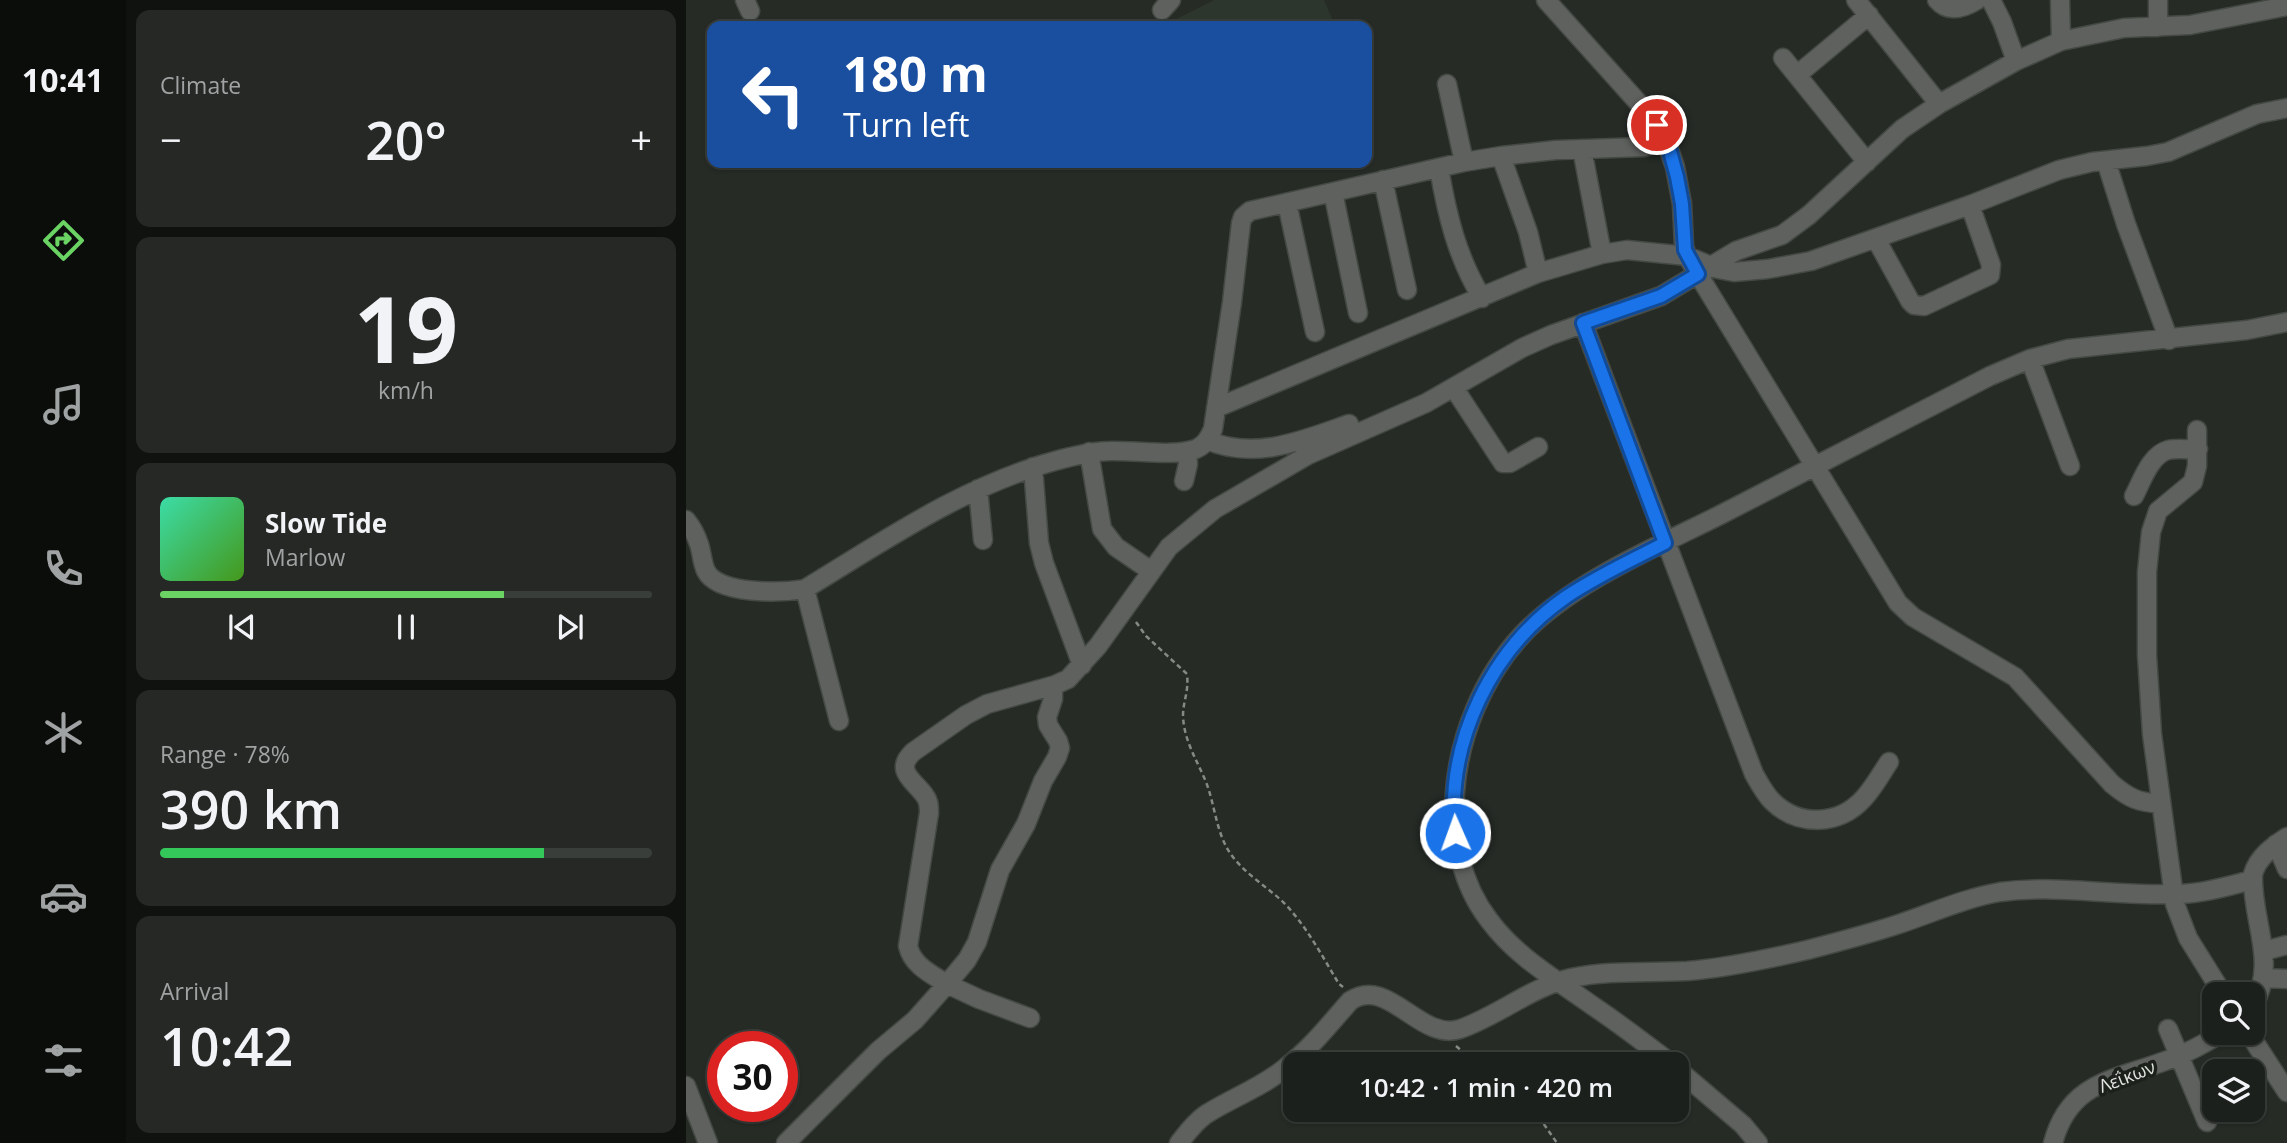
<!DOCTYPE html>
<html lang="en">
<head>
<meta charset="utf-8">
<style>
  :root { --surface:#1c201c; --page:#252825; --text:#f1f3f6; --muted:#a0a3a3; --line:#3a3e3b; --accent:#6ad363 }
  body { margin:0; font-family:"Open Sans",sans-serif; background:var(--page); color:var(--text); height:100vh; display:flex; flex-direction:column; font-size:26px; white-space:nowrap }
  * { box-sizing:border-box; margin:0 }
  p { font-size:23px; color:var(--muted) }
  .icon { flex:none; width:38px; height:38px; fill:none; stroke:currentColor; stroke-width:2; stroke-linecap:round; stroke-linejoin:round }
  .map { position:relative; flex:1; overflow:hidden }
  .side { display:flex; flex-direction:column; gap:10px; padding:10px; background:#0f120f; width:560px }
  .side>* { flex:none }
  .banner { position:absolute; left:21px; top:21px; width:665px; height:147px; border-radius:14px; box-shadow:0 2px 5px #0004,0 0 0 2px var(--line); background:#1a4fa0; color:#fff; overflow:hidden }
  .tools { position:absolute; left:1516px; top:982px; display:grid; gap:14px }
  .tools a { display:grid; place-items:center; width:63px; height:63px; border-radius:14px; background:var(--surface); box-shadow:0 2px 5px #0004,0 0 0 2px var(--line); font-size:35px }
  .speed { position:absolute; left:21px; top:1031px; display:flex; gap:14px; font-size:35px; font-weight:700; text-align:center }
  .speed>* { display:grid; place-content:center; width:91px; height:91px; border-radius:50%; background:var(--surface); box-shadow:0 2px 5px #0004,0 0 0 2px var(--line); line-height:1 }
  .speed .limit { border:10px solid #d22; background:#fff; color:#111 }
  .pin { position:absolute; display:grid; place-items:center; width:60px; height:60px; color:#fff; margin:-30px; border:4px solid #fff; border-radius:50%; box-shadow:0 2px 7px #0007 }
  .me { position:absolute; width:77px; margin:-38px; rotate:358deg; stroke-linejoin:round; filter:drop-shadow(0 0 5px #0008) }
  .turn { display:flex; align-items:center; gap:24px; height:147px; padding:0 21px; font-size:32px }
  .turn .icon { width:91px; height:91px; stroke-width:2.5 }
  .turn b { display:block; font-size:49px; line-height:60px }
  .big { font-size:52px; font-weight:600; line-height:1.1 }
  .side .tile { flex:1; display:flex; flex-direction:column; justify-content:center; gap:10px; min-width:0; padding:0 24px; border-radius:14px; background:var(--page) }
  .side .dial { align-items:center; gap:0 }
  .dial b { font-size:91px; line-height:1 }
  .song { display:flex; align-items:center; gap:21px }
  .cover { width:84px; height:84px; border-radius:10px; background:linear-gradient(135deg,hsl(160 70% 55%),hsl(100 70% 35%)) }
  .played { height:7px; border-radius:4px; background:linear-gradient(90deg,var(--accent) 70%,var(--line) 70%) }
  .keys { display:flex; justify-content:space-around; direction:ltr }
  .heat { display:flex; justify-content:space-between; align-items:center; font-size:38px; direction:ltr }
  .charge { height:10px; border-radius:5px; background:linear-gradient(90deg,#34c759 78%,var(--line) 0) }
  .trip { position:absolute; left:597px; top:1052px; width:406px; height:70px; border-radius:14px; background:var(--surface); box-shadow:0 2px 5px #0004,0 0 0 2px var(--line); font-weight:600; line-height:70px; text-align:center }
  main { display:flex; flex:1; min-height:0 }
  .tab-bar { display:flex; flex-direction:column; width:126px; justify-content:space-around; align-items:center; background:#0b0d0b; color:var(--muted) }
  .tab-bar .icon { width:49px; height:49px }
  .tab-bar .active { color:var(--accent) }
  .tab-bar b { font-size:32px; color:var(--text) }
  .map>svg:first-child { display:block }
</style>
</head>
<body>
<main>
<nav class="tab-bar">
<b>10:41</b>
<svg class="icon active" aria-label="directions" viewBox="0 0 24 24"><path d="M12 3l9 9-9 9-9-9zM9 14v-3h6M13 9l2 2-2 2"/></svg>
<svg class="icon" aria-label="music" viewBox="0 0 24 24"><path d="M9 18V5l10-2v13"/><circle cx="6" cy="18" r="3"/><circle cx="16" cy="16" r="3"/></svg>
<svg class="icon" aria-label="phone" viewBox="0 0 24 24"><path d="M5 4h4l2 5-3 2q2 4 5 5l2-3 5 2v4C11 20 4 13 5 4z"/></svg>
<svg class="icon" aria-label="climate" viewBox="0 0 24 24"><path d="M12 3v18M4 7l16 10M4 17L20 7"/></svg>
<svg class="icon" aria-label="car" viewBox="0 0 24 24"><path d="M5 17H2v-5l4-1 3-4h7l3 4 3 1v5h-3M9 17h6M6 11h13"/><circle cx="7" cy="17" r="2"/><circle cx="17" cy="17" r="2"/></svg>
<svg class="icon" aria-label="filters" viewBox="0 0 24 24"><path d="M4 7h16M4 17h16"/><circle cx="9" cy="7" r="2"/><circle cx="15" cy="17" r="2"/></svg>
</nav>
<section class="side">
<div class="tile"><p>Climate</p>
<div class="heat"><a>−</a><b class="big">20°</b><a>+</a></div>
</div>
<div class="tile dial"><b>19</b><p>km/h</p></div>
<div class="tile">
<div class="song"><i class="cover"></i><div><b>Slow Tide</b><p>Marlow</p></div></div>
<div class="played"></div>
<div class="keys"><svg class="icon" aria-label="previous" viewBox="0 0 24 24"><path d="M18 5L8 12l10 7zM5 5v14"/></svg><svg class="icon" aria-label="pause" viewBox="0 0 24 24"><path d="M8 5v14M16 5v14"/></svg><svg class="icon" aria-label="next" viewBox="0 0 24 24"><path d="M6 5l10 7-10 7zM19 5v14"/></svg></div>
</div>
<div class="tile"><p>Range · 78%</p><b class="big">390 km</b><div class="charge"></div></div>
<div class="tile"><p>Arrival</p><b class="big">10:42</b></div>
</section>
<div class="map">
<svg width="1601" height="1143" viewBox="0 0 1601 1143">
  <rect width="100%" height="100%" fill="#262b26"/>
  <!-- built -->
  <path fill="#2d362c" d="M528 0H638L649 26H477Z"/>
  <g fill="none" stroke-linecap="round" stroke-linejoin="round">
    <defs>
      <path id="minor" d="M59 0 64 11
        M860 0 966 118 979 138 989 167 996 204 998 246 1001 256 1212 603 1227 617 1329 677 1426 784C1444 799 1452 802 1475 804
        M1170 0 1253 104
        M1251 0C1263 14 1278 8 1291 0
        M1305 0 1316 22 1330 61
        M1374 0 1375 41
        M1472 0V27
        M476 10 485 0
        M1097 58 1181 162
        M1111 75 1183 15
        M761 84 778 162
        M896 149 916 254
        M815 156 842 232 852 273
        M1420 161 1440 224 1483 340
        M753 168C761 215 771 257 796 298
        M697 180 721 290
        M647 192 672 313
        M601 203 629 332
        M1190 239 1224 301 1228 305 1238 306 1304 275 1305 265 1284 205
        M897 323 1068 774C1073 783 1079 794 1086 801 1112 827 1153 826 1178 798 1188 787 1195 774 1203 762
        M1344 359 1384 466
        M768 388 817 463H824L852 447
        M530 408 852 273 916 254 941 250 1001 256 1032 269 1048 272 1082 269 1125 261 1284 205 1373 170 1406 162 1461 156 1482 152 1571 114 1601 108
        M1511 430V466L1507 482 1472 511 1465 532 1461 572V655L1466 734 1489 904 1502 938 1537 994
        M521 440C568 461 618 440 663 424
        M403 452 416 529 430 547 465 571
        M347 467 353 543 358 563 396 665
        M498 481 502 464 501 451
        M292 489 297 540
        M1448 496C1456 481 1464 455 1482 450 1491 448 1503 450 1512 449
        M0 520C6 527 10 535 13 544 16 553 16 563 20 571 32 595 96 593 119 589 201 539 282 483 376 459 392 455 408 451 424 451 449 450 487 457 510 449 519 445 523 438 527 429L546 302 555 223 557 217 564 211 778 162 815 156 870 150 958 147 979 138
        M119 589 153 721
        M1590 844 1601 869
        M1578 951 1601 945
        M1577 978 1601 979
        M1566 1009C1593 961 1565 922 1567 874 1572 857 1586 847 1601 837
        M344 1018 293 999 261 984 281 960 291 942 314 870 340 824 357 781 371 757 374 748 372 741 362 725 361 717 367 699V686
        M1482 1029 1521 1122
        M1562 1032 1601 1092
        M986 1064C960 1044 934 1024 907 1006 871 980 830 957 803 920 775 884 766 837 769 792 773 736 797 677 836 635 885 583 970 547 1034 515 1124 469 1214 423 1304 376L1344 359 1382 349 1561 330 1601 322
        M990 1068 1057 1125 1072 1143
        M0 1086 22 1143
        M100 1143 192 1051 229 1020 261 984C245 974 226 965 222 946L243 813C243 807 243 801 239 796 229 781 207 771 227 752L280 715 301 704 369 685 382 679 412 646 483 547 529 509 622 455 740 403 836 348 865 335 975 296 1050 251 1096 235 1123 215 1216 129 1253 104 1330 61 1375 41 1438 28 1504 25 1601 6
        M493 1143C501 1133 508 1123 519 1115 545 1098 575 1088 599 1068 624 1049 643 1025 664 1001 702 975 734 1042 774 1029 812 1016 845 987 885 978 923 970 962 973 1001 971 1041 968 1082 959 1121 950 1152 942 1183 934 1213 924 1246 913 1279 898 1314 892 1374 884 1434 897 1494 894 1519 893 1542 886 1566 880
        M1367 1143C1383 1082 1428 1080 1479 1061 1500 1054 1519 1043 1538 1032"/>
    </defs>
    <!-- minor casing -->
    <use href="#minor" stroke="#444944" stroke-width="21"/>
    <!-- path -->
    <path stroke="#868a85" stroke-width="2.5" stroke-dasharray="5 3.5" stroke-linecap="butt" d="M450 622 460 636 501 674C503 692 497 701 497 716 498 741 511 760 520 782 529 805 530 832 544 853 557 872 578 885 595 900 619 923 636 956 653 984L657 987
      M770 1046 791 1064
      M848 1110 871 1143"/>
    <!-- minor -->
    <use href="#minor" stroke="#5f615f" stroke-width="18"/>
  </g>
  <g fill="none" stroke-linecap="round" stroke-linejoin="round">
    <defs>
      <path id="route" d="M769 833C760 742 805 649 880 597 911 576 946 560 979 543L897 323 975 296 1012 274 999 250 996 204 991 177 982 144 971 125"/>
    </defs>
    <!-- route casing -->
    <use href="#route" stroke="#114b97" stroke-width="18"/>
    <!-- route -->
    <use href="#route" stroke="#1a73e8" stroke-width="12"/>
  </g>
  <g text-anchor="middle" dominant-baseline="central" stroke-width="7" stroke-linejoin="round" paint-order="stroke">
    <!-- street labels -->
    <g font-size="18" fill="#e2e5e1" stroke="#1d211c">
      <text transform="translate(1441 1076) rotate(-21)">Λεΐκων</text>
    </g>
  </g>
</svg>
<div class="tools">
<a><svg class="icon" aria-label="search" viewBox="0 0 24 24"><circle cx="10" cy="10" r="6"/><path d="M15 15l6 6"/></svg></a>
<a><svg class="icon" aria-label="layers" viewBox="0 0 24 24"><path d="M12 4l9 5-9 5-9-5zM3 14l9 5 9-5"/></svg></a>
</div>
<div class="speed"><div class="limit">30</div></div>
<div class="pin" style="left:971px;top:125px;background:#d93025"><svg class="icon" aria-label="arrive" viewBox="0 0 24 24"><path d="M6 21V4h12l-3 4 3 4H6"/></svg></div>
<svg class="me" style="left:769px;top:833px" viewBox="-20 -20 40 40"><circle r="17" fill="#1a73e8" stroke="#fff" stroke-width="3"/><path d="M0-11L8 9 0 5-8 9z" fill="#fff"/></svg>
<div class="trip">10:42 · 1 min · 420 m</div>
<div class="banner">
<div class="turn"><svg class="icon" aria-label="left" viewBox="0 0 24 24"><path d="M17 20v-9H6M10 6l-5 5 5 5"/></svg><div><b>180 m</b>Turn left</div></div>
</div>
</div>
</main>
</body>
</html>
